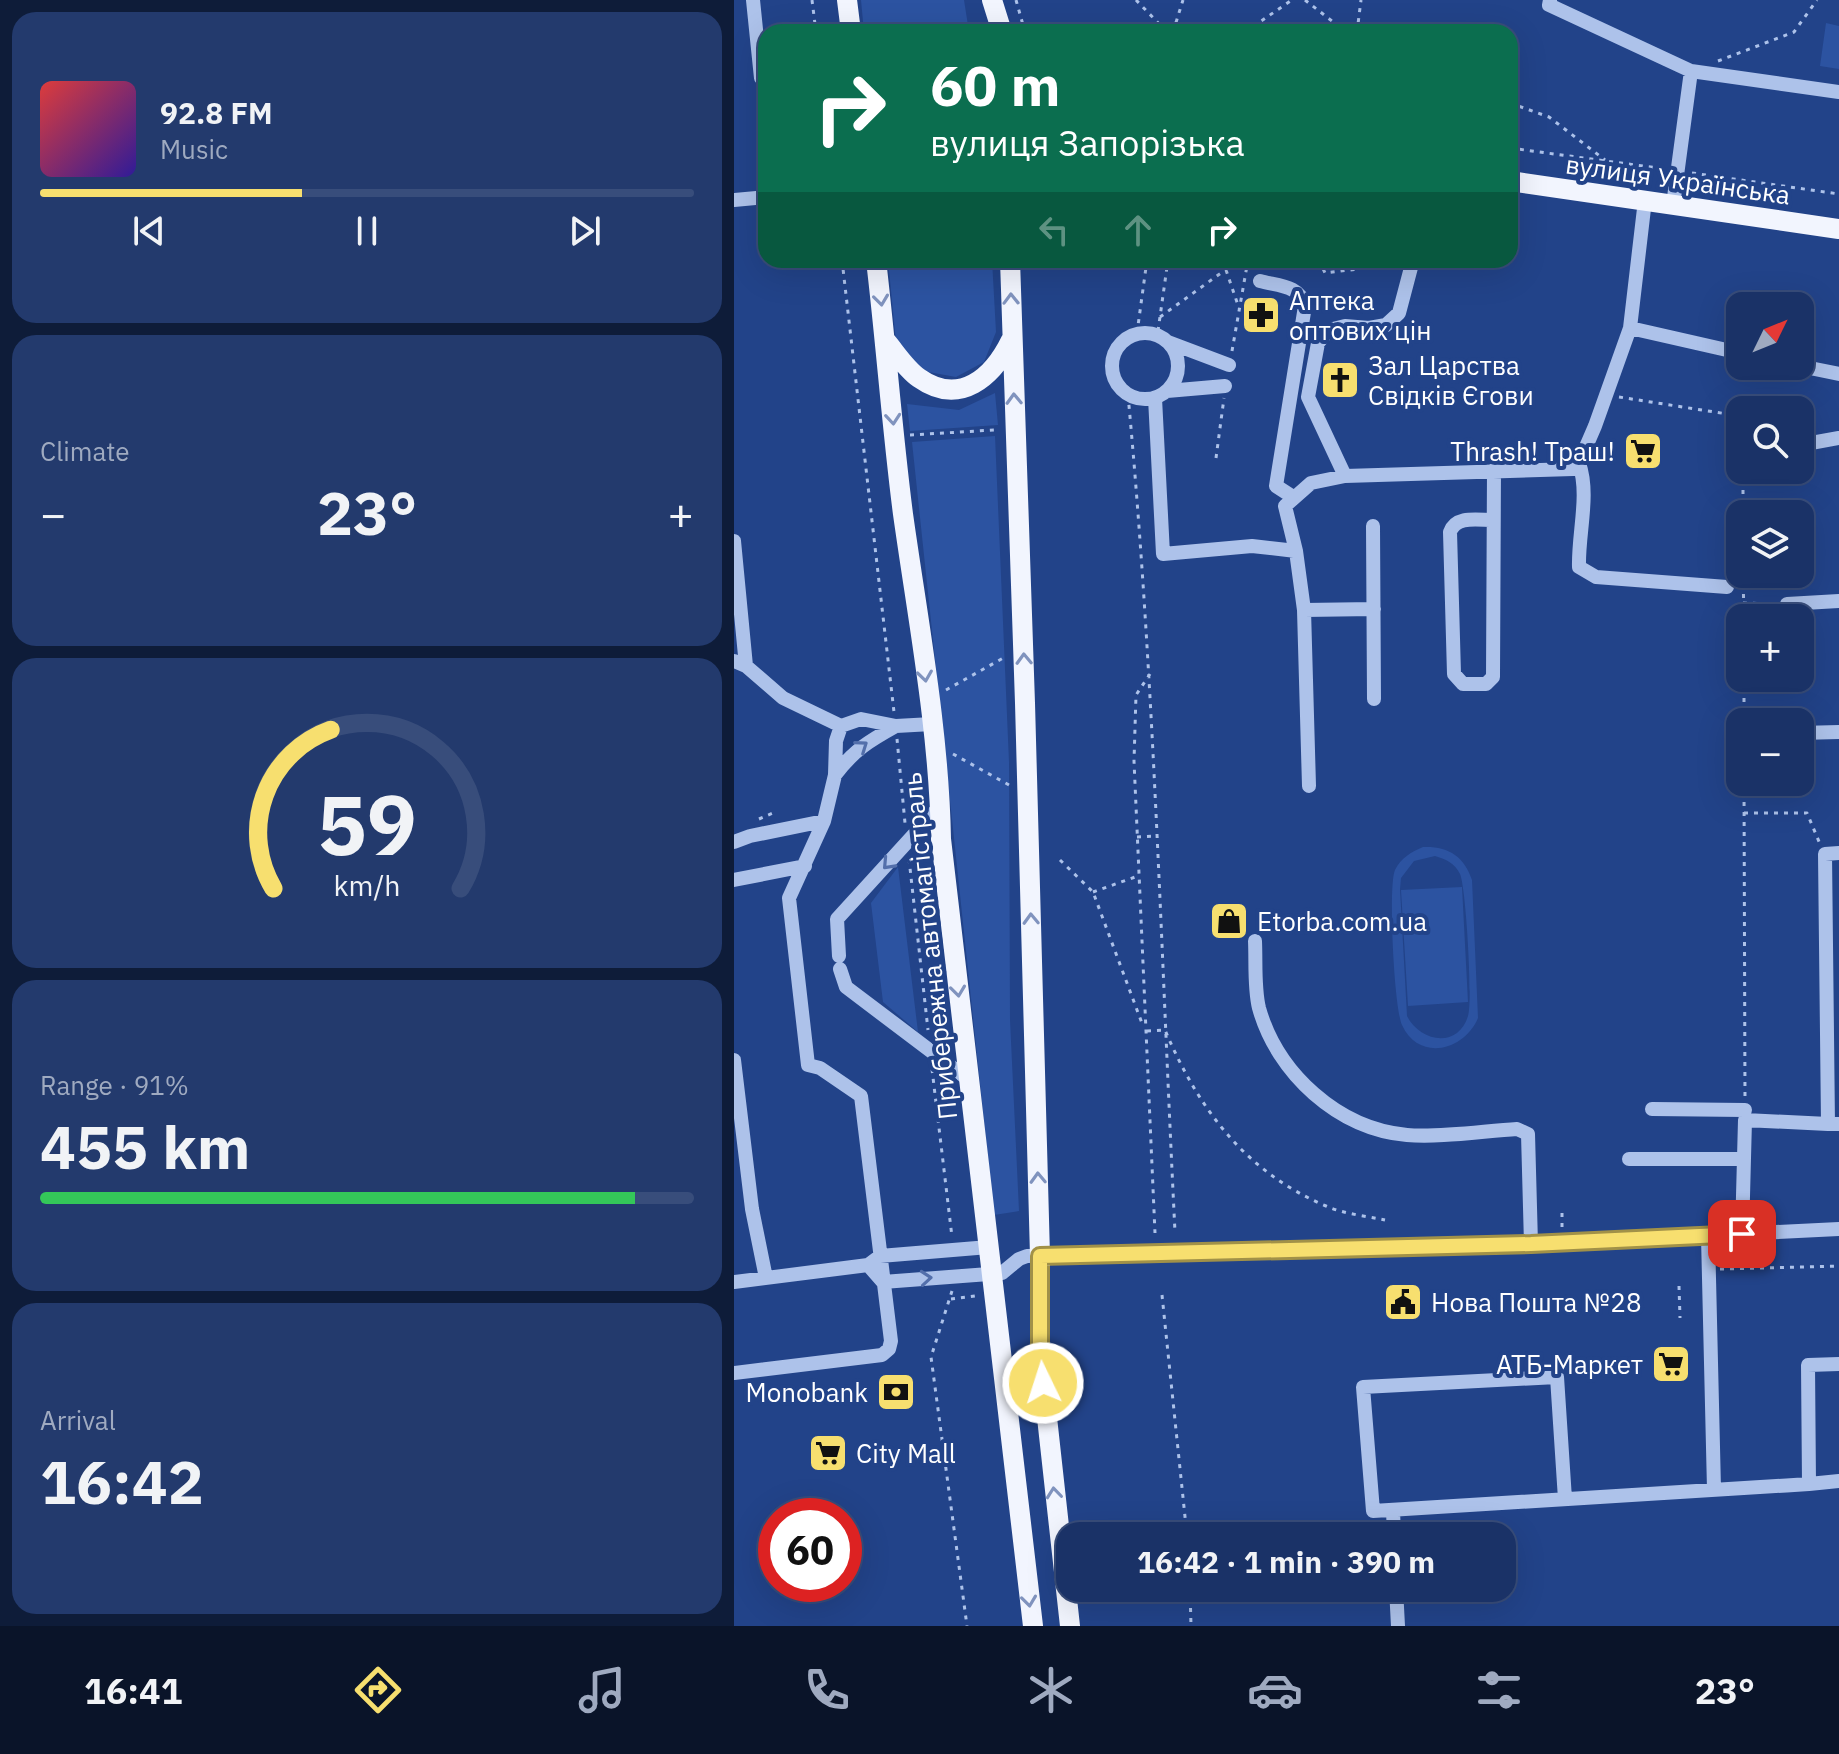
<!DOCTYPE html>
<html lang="en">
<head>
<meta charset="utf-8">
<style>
  :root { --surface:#1a3267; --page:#233a6d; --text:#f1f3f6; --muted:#9faac0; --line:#384d7b; --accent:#f7df6f }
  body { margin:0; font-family:"IBM Plex Sans",sans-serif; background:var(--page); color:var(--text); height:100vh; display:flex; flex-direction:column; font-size:30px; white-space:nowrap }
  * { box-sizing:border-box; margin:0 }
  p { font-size:26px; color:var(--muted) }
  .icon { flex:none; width:44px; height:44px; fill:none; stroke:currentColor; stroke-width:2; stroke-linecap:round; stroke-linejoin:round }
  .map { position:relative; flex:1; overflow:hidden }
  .side { display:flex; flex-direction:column; gap:12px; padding:12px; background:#0e1c39; width:734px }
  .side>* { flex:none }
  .banner { position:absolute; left:24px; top:24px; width:760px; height:244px; border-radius:24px; box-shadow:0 8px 32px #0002,0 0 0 2px var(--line); background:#0b6e4f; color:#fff; overflow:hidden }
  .needle { width:52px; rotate:47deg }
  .controls { position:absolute; left:992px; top:292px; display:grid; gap:16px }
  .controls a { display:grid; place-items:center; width:88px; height:88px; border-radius:16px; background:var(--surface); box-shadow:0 8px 32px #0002,0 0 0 2px var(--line); font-size:40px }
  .speed { position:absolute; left:24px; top:1498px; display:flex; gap:16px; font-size:40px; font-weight:700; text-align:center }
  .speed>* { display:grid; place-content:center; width:104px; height:104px; border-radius:50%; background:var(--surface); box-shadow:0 8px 32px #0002,0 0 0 2px var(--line); line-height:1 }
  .speed .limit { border:12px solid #d22; background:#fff; color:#111 }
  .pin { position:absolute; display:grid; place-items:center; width:68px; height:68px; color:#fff; margin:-34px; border-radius:16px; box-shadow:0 4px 12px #0006 }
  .me { position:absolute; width:88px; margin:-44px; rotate:356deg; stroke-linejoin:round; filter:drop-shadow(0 0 6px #0008) }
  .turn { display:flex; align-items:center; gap:28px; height:168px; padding:0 40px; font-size:36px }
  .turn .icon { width:104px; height:104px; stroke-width:2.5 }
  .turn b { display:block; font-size:56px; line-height:68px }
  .lanes { display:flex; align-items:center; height:76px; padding:0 40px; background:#0003; justify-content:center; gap:40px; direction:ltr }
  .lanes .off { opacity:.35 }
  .big { font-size:60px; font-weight:700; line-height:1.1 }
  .side .widget { flex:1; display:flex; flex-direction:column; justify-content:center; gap:12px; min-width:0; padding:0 28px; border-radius:24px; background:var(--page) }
  .side .dial { align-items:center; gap:0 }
  .dial svg { height:208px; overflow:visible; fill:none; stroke:var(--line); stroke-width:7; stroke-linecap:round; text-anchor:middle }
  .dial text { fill:var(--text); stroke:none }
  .song { display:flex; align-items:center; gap:24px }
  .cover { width:96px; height:96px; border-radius:12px; background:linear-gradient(135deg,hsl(0 70% 55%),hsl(250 70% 35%)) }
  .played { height:8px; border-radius:4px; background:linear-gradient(90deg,var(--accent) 40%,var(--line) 40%) }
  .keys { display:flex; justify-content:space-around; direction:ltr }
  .heat { display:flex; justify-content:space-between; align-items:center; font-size:44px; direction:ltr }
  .charge { height:12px; border-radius:6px; background:linear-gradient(90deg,#34c759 91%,var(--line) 0) }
  .trip { position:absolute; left:322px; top:1522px; width:460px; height:80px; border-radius:24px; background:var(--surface); box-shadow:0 8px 32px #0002,0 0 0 2px var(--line); font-weight:700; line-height:80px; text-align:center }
  .dock { display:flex; height:128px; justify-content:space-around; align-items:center; background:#0a1429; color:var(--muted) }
  .dock .icon { width:56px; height:56px }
  .dock .on { color:var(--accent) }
  .dock b { font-size:36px; color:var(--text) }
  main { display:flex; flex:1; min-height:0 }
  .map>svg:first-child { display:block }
</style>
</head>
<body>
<main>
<section class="side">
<div class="widget">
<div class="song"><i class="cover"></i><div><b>92.8 FM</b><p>Music</p></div></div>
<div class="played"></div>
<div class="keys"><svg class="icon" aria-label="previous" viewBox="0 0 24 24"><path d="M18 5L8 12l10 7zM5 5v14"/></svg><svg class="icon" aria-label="pause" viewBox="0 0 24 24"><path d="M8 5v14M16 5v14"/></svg><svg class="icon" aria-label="next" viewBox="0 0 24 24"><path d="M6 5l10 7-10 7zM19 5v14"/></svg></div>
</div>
<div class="widget"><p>Climate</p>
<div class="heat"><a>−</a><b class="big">23°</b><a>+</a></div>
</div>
<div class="widget dial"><svg viewBox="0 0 100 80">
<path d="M14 69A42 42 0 1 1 86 69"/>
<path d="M14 69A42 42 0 0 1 36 8" stroke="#f7df6f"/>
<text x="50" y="56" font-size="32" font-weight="700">59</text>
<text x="50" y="72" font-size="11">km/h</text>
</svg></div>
<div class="widget"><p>Range · 91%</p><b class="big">455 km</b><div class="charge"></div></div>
<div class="widget"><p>Arrival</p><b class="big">16:42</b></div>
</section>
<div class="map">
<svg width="1105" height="1626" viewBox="0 0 1105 1626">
  <rect width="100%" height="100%" fill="#224389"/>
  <!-- green -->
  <path fill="#2c53a1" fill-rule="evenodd" d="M127 0H230L235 32H130Z
    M1092 23 1105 26V69L1086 66Z
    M154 260H258L262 332 250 362 222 377 189 371 162 342Z
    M261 393 264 425 176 431 173 404 225 410Z
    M261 436 275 762 276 1020 285 1211 260 1215 178 442Z
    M689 847C714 846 730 856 738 880L744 1018C730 1051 685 1062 668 1025 660 1008 654 885 661 870 667 858 677 852 689 847ZM701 856C711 859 721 863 726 874 732 887 739 1002 734 1016 724 1049 686 1042 673 1016L666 889 667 878 680 861Z
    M164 867 184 1032 149 1002 137 903Z
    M728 887 734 1002 674 1006 667 890Z"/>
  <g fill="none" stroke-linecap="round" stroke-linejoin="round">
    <!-- path -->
    <path stroke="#adc2ea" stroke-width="3" stroke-dasharray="4 6" stroke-linecap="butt" d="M78 0 82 32
      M282 0 291 32
      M402 0 433 32
      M571 0 612 32
      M439 32 449 0
      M511 32 558 0
      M623 32 627 0
      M984 61 1060 32 1083 0
      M776 103 815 117 871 160
      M776 148 931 169
      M958 173 1105 194
      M108 260 160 712
      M585 260 591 273 624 269
      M492 270 505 308
      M426 317 505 260
      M424 331 434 260
      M403 333 413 260
      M498 351 514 260
      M394 395C420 673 427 953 441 1232
      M885 397 1006 416
      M176 435 260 430
      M482 458 490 398
      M1009 470V514
      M1009 574 1010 618
      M1009 603 1041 604
      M416 674 402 695 400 761 421 1233
      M1010 678V722
      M212 690 271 657
      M163 739 171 823
      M219 754 275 785
      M1010 782 1011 1098
      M1010 813H1073L1086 844
      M25 819 39 813 43 815
      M403 837 423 836
      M175 859 194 1030
      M326 860 359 892 409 1026
      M359 892 404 876
      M413 1031 431 1030C464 1108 511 1172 592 1206 610 1214 632 1216 651 1220
      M198 1069 218 1237
      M828 1213V1228
      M986 1269 1105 1266
      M945 1286 946 1318
      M218 1291 197 1357 233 1626
      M428 1295 453 1536
      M217 1299 241 1296
      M456 1588 457 1626"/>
    <!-- minor -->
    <path stroke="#adc2ea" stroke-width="14" d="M19 0 27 78 32 77
      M816 0 815 5 957 71 1105 92
      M0 200 32 197
      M939 205 957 71
      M526 281C544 286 566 285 571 306L542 486 559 497
      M896 328 1006 353
      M378 366a33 33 0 1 1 66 0a33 33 0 1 1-66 0Z
      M434 342 495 365
      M1066 366 1105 374
      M433 391 491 386
      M421 398 429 554 518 546 562 551
      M1066 445 1105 438
      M845 463C856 495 844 533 845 567L862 577 993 587
      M611 476 574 397 584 343 595 330 611 326 635 328 652 325 665 313 679 260
      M759 520C744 520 722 515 716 532L720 674 729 684H752L759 677 760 470
      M639 526 640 699
      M0 541 12 666
      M1053 604 1105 601
      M640 609 570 610 562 551 551 506 577 483 611 476 839 469 845 463 861 426 896 328 911 200
      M570 610 575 786
      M0 661 12 666 49 698 107 726 127 719 162 726 198 724
      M1066 733 1105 732
      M101 775C120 750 135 741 162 726
      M0 842 16 836 90 821 101 775 102 741 107 726
      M1105 853 1091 854 1094 1124H1105
      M0 880 71 866
      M521 941C522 962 520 988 525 1008 543 1073 604 1129 673 1135 704 1138 750 1131 783 1129L794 1134 797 1244
      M105 956 103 919 206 806
      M106 969 112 987 235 1080
      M0 1060 18 1209 32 1278
      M918 1109 1011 1110
      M895 1159H1010
      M1008 1234 1011 1120 1094 1124
      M974 1236 980 1489
      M134 1265 149 1282 268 1273 285 1259 293 1256 797 1244 1105 1229
      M0 1282 134 1265 146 1256 255 1247
      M0 1373 148 1355 155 1349 157 1341 127 1096 86 1068 74 1065 55 898 90 821
      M1075 1484 1105 1481
      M831 1499 823 1377 629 1387 639 1511C785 1501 930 1493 1075 1484L1074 1365 1105 1364
      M659 1510 660 1536
      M662 1588 664 1626"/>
    <!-- major -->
    <path stroke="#f2f5fe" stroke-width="20" d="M113 0 117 32
      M258 0 268 32
      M776 181 1105 229
      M142 260C152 344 158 429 169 514 184 621 205 730 207 839L299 1626
      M276 260 291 703 306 1256V1354L336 1626
      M152 341C162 353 172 369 185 378 226 407 259 377 277 340"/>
  </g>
  <!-- one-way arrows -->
  <defs><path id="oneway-chevron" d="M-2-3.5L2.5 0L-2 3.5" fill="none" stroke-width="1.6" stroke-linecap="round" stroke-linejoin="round" transform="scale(2)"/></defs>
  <g stroke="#8093be">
    <use href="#oneway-chevron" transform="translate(277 299) rotate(-91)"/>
    <use href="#oneway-chevron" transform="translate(147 300) rotate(83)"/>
    <use href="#oneway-chevron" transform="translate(280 399) rotate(-92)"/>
    <use href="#oneway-chevron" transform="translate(159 419) rotate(85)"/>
    <use href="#oneway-chevron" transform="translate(290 659) rotate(-92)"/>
    <use href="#oneway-chevron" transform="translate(191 676) rotate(82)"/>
    <use href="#oneway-chevron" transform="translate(297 919) rotate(-92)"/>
    <use href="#oneway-chevron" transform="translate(224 991) rotate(83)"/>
    <use href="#oneway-chevron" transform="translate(304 1178) rotate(-92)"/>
    <use href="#oneway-chevron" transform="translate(320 1493) rotate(-96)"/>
    <use href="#oneway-chevron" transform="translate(295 1601) rotate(83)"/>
  </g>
  <g stroke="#536fab">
    <use href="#oneway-chevron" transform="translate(128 746) rotate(-35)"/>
    <use href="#oneway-chevron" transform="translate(154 864) rotate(133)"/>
    <use href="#oneway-chevron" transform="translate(192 1278) rotate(-5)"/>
  </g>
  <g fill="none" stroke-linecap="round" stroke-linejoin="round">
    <defs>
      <path id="route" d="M309 1383 306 1354V1256L797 1244 1008 1234"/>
    </defs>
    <!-- route casing -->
    <use href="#route" stroke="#a19148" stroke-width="20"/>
    <!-- route -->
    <use href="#route" stroke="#f7df6f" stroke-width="14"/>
  </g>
  <!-- icons -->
  <defs>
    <symbol id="pharmacy-square" viewBox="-11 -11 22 22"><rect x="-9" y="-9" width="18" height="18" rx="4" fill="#f7df6f" stroke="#224389"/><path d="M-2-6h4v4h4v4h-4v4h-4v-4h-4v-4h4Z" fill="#111"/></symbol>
    <symbol id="church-square" viewBox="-11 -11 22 22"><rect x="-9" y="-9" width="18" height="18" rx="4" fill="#f7df6f" stroke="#224389"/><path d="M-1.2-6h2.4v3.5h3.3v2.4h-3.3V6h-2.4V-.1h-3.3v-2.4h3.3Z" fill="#111"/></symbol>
    <symbol id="supermarket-square" viewBox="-11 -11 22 22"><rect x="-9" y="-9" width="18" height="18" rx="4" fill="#f7df6f" stroke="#224389"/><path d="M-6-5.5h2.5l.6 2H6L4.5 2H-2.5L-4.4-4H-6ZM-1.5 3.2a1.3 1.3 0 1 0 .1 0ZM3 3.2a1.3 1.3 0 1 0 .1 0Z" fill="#111"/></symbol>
    <symbol id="shop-square" viewBox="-11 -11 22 22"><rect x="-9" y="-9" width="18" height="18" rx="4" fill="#f7df6f" stroke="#224389"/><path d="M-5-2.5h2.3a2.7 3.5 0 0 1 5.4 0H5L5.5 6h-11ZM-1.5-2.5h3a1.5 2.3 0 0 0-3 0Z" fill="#111"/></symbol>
    <symbol id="civic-square" viewBox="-11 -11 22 22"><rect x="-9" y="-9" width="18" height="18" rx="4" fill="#f7df6f" stroke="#224389"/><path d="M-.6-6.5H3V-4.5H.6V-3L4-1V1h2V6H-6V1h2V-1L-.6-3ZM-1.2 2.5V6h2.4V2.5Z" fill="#111"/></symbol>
    <symbol id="bank-square" viewBox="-11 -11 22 22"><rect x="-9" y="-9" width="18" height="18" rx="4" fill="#f7df6f" stroke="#224389"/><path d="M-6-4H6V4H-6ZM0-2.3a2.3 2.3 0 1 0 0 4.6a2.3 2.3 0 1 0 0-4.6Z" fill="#111"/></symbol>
  </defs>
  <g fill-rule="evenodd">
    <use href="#pharmacy-square" x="505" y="293" width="44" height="44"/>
    <use href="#church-square" x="584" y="358" width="44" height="44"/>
    <use href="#supermarket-square" x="887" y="429" width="44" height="44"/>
    <use href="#shop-square" x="473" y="899" width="44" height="44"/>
    <use href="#civic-square" x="647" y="1280" width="44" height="44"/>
    <use href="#supermarket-square" x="915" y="1342" width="44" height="44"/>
    <use href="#bank-square" x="140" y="1370" width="44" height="44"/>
    <use href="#supermarket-square" x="72" y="1431" width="44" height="44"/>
  </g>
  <g text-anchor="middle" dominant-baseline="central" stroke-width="8" stroke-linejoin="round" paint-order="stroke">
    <!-- street labels -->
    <g font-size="26" fill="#fff" stroke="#224389">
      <text transform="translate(944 179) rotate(8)">вулиця Українська</text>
      <text transform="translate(195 946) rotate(-96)">Прибережна автомагістраль</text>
    </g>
    <!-- poi labels -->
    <g font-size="26" fill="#fff" stroke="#224389" text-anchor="start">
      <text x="555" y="300">Аптека<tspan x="555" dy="30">оптових цін</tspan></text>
      <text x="634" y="365">Зал Царства<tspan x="634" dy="30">Свідків Єгови</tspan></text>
      <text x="881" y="451" text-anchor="end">Thrash! Траш!</text>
      <text x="523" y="921">Etorba.com.ua</text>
      <text x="697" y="1302">Нова Пошта №28</text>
      <text x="909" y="1364" text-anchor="end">АТБ-Маркет</text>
      <text x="134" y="1392" text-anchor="end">Monobank</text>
      <text x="122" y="1453">City Mall</text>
    </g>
  </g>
</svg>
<div class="controls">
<a><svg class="needle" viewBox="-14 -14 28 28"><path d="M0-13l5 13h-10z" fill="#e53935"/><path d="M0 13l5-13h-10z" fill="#9faac0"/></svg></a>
<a><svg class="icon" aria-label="search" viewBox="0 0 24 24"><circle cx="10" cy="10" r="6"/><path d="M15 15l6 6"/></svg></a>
<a><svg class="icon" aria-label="layers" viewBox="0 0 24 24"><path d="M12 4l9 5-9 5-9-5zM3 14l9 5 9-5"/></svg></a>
<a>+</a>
<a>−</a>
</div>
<div class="speed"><div class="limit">60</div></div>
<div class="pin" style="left:1008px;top:1234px;background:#d93025"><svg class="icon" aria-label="arrive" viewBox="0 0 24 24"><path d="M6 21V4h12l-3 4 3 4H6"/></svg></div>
<svg class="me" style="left:309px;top:1383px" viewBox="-20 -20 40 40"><circle r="17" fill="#f7df6f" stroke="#fff" stroke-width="3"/><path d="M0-11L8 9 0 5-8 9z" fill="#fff"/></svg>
<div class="trip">16:42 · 1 min · 390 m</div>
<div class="banner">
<div class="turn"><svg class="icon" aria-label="right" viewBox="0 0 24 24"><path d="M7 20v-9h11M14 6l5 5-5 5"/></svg><div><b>60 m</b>вулиця Запорізька</div></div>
<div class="lanes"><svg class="icon off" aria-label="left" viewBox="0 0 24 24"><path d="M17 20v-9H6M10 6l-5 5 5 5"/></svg><svg class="icon off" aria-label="ahead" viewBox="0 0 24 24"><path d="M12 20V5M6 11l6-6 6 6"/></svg><svg class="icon" aria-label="right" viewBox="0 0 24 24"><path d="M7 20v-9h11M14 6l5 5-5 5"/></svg></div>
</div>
</div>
</main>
<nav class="dock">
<b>16:41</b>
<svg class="icon on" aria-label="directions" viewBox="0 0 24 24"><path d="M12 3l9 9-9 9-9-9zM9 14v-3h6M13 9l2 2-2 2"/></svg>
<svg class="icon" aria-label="music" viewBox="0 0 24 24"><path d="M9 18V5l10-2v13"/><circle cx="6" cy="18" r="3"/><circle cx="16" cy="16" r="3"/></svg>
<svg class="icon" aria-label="phone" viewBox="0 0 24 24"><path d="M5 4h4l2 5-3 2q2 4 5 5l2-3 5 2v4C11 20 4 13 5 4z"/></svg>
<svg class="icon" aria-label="climate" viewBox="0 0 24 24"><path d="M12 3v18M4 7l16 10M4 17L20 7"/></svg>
<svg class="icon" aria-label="car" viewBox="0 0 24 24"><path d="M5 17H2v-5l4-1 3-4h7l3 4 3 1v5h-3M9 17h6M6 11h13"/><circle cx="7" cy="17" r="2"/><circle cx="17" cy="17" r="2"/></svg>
<svg class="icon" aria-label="filters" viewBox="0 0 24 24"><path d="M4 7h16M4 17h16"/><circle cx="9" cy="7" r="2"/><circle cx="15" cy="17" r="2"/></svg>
<b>23°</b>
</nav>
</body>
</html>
